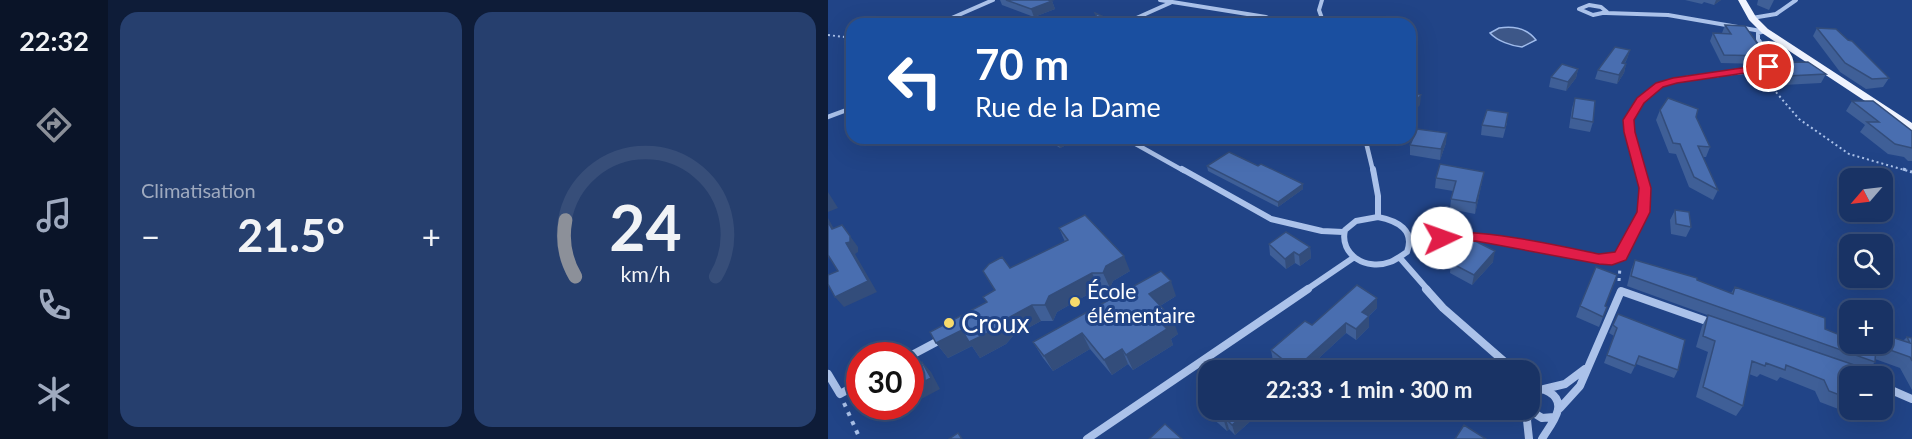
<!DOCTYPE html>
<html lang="fr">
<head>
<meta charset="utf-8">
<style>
  :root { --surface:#193365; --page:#263f6e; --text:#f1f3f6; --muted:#9faabf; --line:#374e79; --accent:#8c9099 }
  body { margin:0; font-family:Lato,sans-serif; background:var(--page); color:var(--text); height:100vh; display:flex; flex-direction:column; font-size:22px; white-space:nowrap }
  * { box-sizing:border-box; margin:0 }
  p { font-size:20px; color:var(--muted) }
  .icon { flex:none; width:33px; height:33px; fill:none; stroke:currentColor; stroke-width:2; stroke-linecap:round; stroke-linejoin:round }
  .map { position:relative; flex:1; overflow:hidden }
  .side { display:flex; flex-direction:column; gap:12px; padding:12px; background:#0e1c38; width:720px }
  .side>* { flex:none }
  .guide { position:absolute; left:18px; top:18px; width:570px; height:126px; border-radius:18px; box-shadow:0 6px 24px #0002,0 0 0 2px var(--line); background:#1a4fa0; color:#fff; overflow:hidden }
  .needle { width:39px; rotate:242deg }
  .tools { position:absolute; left:1011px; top:168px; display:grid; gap:12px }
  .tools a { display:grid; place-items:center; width:54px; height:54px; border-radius:12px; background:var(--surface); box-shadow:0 6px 24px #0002,0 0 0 2px var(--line); font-size:30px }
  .speed { position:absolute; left:18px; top:342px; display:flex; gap:12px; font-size:30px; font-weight:700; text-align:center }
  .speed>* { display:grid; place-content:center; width:78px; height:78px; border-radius:50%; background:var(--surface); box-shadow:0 6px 24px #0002,0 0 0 2px var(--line); line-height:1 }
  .speed .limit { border:9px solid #d22; background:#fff; color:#111 }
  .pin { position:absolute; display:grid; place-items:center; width:51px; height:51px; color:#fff; margin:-26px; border:3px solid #fff; border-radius:50%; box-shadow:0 2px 6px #0007 }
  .me { position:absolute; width:66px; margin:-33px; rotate:87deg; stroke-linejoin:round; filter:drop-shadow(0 0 4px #0008) }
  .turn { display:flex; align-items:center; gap:21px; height:126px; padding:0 30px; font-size:27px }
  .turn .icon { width:78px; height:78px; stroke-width:2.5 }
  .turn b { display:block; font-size:42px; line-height:51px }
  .big { font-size:45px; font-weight:700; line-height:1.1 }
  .side .card { flex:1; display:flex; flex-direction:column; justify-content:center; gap:9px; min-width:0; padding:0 21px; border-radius:18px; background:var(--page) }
  .side .dial { align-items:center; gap:0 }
  .dial svg { height:156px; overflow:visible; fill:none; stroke:var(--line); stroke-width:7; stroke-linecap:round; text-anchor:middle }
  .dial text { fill:var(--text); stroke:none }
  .heat { display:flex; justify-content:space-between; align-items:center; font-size:33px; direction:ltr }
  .side .tiles { flex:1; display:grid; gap:12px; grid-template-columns:repeat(2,1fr) }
  .trip { position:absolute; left:370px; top:360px; width:342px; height:60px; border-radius:18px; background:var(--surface); box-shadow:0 6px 24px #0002,0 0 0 2px var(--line); font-weight:700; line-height:60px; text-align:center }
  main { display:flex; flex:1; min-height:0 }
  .tabs { display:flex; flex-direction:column; width:108px; justify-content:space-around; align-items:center; background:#0a1428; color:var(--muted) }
  .tabs .icon { width:42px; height:42px }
  .tabs .current { color:var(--accent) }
  .tabs b { font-size:27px; color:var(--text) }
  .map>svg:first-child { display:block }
</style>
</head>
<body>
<main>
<nav class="tabs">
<b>22:32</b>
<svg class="icon current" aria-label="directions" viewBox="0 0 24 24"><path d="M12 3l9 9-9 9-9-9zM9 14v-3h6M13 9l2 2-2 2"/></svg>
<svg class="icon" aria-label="music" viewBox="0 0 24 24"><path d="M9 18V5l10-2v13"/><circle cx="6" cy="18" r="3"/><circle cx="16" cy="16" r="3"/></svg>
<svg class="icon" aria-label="phone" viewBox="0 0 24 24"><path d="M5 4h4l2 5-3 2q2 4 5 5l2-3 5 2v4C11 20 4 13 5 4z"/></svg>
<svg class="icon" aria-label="climate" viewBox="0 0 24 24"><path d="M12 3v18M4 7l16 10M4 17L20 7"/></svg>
</nav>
<section class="side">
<div class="tiles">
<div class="card"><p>Climatisation</p>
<div class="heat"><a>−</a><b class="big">21.5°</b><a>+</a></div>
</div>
<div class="card dial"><svg viewBox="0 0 100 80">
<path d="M14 69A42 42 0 1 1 86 69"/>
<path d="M14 69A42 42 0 0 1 9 40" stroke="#8c9099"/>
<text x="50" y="56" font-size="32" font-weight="700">24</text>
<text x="50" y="72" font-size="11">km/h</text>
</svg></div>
</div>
</section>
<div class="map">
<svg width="1084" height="439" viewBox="0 0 1084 439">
  <rect width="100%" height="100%" fill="#214487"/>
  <!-- water -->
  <path fill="#3d5788" stroke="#9fbbeb" stroke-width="1.5" d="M671 28C684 26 699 28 708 40L694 47C684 46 669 41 662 33Z"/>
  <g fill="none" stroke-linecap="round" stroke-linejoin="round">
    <!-- path-far2 -->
    <path stroke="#abc2ea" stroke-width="2" stroke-dasharray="2 3" stroke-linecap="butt" d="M0 35 24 38
      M935 77 971 119 1021 154 1080 171"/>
    <!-- path-far1 -->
    <path stroke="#abc2ea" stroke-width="3" stroke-dasharray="3 4.5" stroke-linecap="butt" d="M1075 169 1084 172
      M791 281 792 267"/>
    <!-- path -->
    <path stroke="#abc2ea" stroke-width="4" stroke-dasharray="4 6" stroke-linecap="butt" d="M16 403 32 439"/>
    <!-- minor-far3 -->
    <path stroke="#abc2ea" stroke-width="4" d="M332 0 438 17 453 24
      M494 0 491 10 496 24
      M761 5 773 7 779 12 765 15 751 9Z
      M778 13 840 15 933 31
      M924 18 948 14 968 0
      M110 24 165 0
      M295 24 342 3
      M872 76 927 71 945 65 946 62 930 39V33L937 31"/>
    <!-- minor-far2 -->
    <path stroke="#abc2ea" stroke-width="4.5" d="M0 117 24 108
      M297 138 356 171
      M537 138 545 171
      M813 171C808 157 800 141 801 126 801 119 804 114 807 109 825 79 859 77 890 75"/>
    <!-- minor-far1 -->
    <path stroke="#abc2ea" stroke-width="6" d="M354 169 443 219 494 231 515 232
      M545 169 550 196V217
      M550 217C570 221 587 230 579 252 574 255 568 260 562 262 539 271 511 255 517 230L528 221Z
      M583 238 648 236 771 259 787 257C812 241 821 196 812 169
      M572 258 600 290
      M478 290 525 258"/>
    <!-- minor -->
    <path stroke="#abc2ea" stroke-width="8" d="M598 289 615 308 686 370
      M82 356 114 339
      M0 374 12 394 32 383
      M702 383 710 389
      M1054 386 1084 399
      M716 389 737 384 757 369
      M702 392C709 389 714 388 721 392 742 404 722 425 714 439
      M732 408 752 386 793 291 884 323
      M701 410 714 418 726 417
      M259 439 480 289
      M701 439 699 420 702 410"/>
    <!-- primary -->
    <path fill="#eff3fe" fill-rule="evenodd" d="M910 0H918L928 17 940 29 1084 123V132L934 33 921 20Z"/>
  </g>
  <!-- wall -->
  <path fill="#3f5f97" d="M172 0H220L224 1 227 9 206 17 174 5Z
    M857 0H893L886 5 876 2 874 4Z
    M930 0H946L941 10 929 5Z
    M897 25 938 56 934 64 893 63 882 41 885 33H894Z
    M989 28 1020 40 1061 78 1055 87 1038 89 1012 72 985 36Z
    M802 50 799 59 797 63 798 64 796 73 789 84 767 79 770 70Z
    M943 63 998 74 993 83 955 85 947 84 939 72Z
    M750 69 748 78 738 91 721 87 723 77Z
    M747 98 765 122 762 132 741 128 744 108Z
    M1024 101 1084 131V161H1080L1076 157 1060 154 1032 132 1037 125 1018 111Z
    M832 110 868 117 882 147 878 157H875L890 190 885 200 861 187 848 154 841 153 828 120Z
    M679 123 675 138 653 135 654 125Z
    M218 138H251V139L232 148 218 139Z
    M324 138H355L340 146Z
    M618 143 612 160 582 155V145Z
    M379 166 475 184V189L450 207 380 171Z
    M608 178 654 182 647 214 622 209 623 199 625 191 607 188Z
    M847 210 863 227 858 237 843 234 842 220Z
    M231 228 302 271 285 281 282 288H271L229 312 225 321H213L185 336 178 344 152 358 144 346 120 358 108 343 159 302 167 290 155 271 182 268 237 242Z
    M441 244 482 247 483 258 472 266 467 263 458 269 442 255Z
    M807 260 869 280 903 293 907 287 997 329 1022 344 1075 341 1079 337 1084 338V390L1072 368 1047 359V362L1040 370 1022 376V410H1043L1034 418 992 402 987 391 952 377 949 381 932 374 929 377 921 374 915 406 908 416 868 397 880 352 868 347 874 326 880 315 882 316 799 286 803 270Z
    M665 262 644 285 622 273 623 263Z
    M348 296 332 306 350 334 343 339 345 345 305 370 300 364 284 375 262 349 225 371 215 358 205 342Z
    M752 306 779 307 771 327 748 317Z
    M549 308 541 316V327L528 340 518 333 478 370H457L445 361 443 350 484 325Z
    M790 314 850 370 846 378 808 364 803 374 776 363 786 336 781 333Z
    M381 390V410H435L407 435 401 429 399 431 374 409 371 399Z"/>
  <!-- shaded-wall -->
  <path fill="#334d7b" d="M888 0H893L886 5Z
    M224 1 227 9 206 17 203 9Z
    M802 50 799 59 791 72 794 63Z
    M798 64 796 73 789 84 791 75Z
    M750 69 748 78 738 91 740 82Z
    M593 95 592 105 582 116V107Z
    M619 133 618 143 612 160 613 149Z
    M228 138H251V139L232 148Z
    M337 138H355L340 146Z
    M656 172 654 182 647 214 648 203Z
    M475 184V189L450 207V202Z
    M0 192 10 208 0 212Z
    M0 218 12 240 4 229 0 222Z
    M14 225 30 247V252L27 254 49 292 16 307 7 297 18 243Z
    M482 247 483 258 472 266 471 255Z
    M667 251 665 262 644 285 646 275Z
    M466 252 467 263 458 269 457 259Z
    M296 256 302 271 285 281 282 288 275 273 278 266Z
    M264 273 271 288 229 312 225 321 217 305 221 296Z
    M343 281 348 296 327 309 321 294Z
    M549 298V308L534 322V312Z
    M204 305 213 321 185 336 178 344 152 358 144 346 120 358 108 343 134 330 176 320Z
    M541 316V327L528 340V329Z
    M345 319 350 334 343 339 345 345 305 370 298 355 335 325Z
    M518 323V333L478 370H468L467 369Z
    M254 333 262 349 225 371 216 356Z
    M294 349 300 364 284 375 276 360Z
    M94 362 103 372 112 389 82 405V389Z
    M67 406H80L72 411Z
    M422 410H435L407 435 404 425Z
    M398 419 401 429 399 431 396 421Z"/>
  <!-- building -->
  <path fill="#496eb0" stroke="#334d7b" stroke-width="1.5" d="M178 0H220L224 1 203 9Z
    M267 13 291 24H272Z
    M897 25 917 26 938 56 896 55 885 33 903 34Z
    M989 28 1008 29 1020 40 1024 41 1061 78 1044 79 1017 63Z
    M787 47 802 50 794 63 798 64 791 75 770 70Z
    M980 62 998 74 959 76 951 75 943 63Z
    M734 64 750 69 740 82 723 77Z
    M582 92 593 95 582 107Z
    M747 98 767 101 765 122 744 118Z
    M840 98 870 109 868 117 882 147 870 146 890 190 866 177 852 144 845 143 832 110Z
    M1024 101H1045L1084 131V148L1067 144 1039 122H1051Z
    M659 110 680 113 677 128 654 125Z
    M589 129 619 133 613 149 582 145Z
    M401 152 430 166 433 164 475 184 450 202 379 166Z
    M612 164 656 172 648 203 623 199 628 181 608 178Z
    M847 210 861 212 863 227 848 224Z
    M257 215 296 256 278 266 275 273H264L221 296 217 305H204L176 320 168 329 141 342 134 330 108 343 102 332 159 302 155 297 167 290 155 271 161 264 174 257 182 268 240 240 231 228Z
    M0 222 4 229 14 225 22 236V242L18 243 40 281 7 297 0 284V275L10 271 0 255Z
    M458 232 482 247 471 255 466 252 457 259 441 244Z
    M645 240 667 251 646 275 623 263Z
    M807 260 869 278V280L905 294 907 287 997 318V329L1022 339V344H1054V334L1082 343 1079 337 1084 338V361L1082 357 1048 345 1047 362 803 276Z
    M768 267 789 275 777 306 779 307 775 317 752 306Z
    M333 271 343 281 321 294 345 319 335 325 339 329 298 355 294 349 276 360 254 333 216 356 205 342Z
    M529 285 549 298 534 312 541 316 528 329 518 323 467 369 443 350 477 321 484 325Z
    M790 314 857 340 850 370 811 356 807 366 779 355 789 328 785 325Z
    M880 315 1044 371V376H1022V399L1001 391 996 380 958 365 957 370 938 363 937 366 924 361 915 406 875 387 887 341 875 336Z
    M94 362 103 378 82 389V368Z
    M381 390V408L371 399Z
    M383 410H422L404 425 398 419 396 421Z
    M337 424 354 439H321Z
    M636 425 658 439H627Z
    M130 433 134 439H121Z"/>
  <!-- route -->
  <path fill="#e11d48" stroke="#92132f" stroke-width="1.5" d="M941 64 944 65V69L849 83 835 87 816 103 806 120 807 132 823 188 822 212 798 260 784 265 771 264 648 241 614 242 607 238C621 220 746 249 771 254L787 252 809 212 811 188 796 132 795 120 809 98 828 83 845 78Z"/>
  <!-- markers -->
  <g fill="#f7db6c" stroke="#214487" stroke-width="2">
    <circle cx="247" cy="302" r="6"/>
    <circle cx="121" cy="323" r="6"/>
  </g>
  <g text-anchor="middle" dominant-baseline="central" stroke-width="6" stroke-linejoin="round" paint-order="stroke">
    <!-- poi labels -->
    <g font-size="21" fill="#fff" stroke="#214487" text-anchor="start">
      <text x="259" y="290">École<tspan x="259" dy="24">élémentaire</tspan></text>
    </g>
    <!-- near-poi labels -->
    <g font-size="26" fill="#fff" stroke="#214487" text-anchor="start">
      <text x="133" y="323">Croux</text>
    </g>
  </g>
</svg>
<div class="tools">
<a><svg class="needle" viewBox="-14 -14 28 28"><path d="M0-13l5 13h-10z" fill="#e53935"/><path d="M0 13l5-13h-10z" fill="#9faabf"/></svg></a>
<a><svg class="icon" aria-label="search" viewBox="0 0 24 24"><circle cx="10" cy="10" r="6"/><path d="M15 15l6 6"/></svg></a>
<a>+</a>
<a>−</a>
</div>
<div class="speed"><div class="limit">30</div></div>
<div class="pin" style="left:941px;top:67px;background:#d93025"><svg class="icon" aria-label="arrive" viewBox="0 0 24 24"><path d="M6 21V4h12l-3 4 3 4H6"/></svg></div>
<svg class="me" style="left:614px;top:238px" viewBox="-20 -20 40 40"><circle r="19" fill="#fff"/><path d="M0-13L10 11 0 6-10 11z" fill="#e11d48"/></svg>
<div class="trip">22:33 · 1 min · 300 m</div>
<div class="guide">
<div class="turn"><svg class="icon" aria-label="left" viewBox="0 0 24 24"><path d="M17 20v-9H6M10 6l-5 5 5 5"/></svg><div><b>70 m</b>Rue de la Dame</div></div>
</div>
</div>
</main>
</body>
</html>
